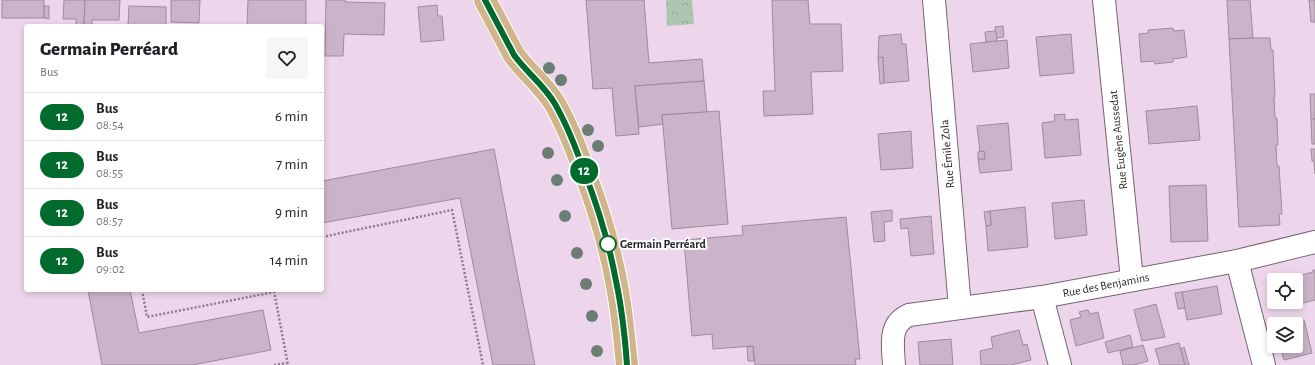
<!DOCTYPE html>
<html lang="fr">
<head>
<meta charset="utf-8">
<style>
  body { margin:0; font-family:"Alegreya Sans",sans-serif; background:#f6f6f6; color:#202124; height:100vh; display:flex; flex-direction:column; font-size:15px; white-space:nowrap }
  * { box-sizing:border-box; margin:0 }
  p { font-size:13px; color:#757577 }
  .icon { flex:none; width:22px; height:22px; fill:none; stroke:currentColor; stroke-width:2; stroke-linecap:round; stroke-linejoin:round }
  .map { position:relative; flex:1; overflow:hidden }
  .panel { position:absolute; left:24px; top:24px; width:300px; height:268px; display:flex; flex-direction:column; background:#fff; border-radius:4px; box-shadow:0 2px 6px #0003 }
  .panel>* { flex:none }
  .badge { padding:0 8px; border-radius:13px; font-size:14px; line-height:26px }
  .buttons { position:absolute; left:1267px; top:273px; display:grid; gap:8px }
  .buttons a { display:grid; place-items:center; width:36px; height:36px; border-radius:4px; background:#fff; box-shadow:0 2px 6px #0003; font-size:20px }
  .map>.badge { position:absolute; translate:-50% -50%; box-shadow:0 0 0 2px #fff }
  .round { display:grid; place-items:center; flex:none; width:42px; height:42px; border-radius:4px; background:#f6f6f6 }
  .headline { display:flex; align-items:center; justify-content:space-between; height:68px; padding:0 16px }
  h1 { font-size:19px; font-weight:800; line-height:30px }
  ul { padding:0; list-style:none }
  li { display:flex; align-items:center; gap:12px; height:48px; padding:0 16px; border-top:1px solid #e0e0e0 }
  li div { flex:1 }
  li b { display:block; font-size:15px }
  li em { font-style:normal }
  li .badge { min-width:44px; font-weight:700; text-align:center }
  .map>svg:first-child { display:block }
</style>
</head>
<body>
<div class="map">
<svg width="1315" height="365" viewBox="0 0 1315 365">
  <defs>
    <pattern id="park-crowns" width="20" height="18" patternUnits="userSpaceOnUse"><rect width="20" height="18" fill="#aec5b1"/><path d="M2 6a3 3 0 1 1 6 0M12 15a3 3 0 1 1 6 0" fill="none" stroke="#96a998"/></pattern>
  </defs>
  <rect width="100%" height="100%" fill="#edd6eb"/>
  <path fill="url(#park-crowns)" d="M666,0H692L694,24L667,26Z"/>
  <g fill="#cbb4c9" stroke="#9f8a9d">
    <rect x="2" y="0" width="42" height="18"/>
    <path d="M64,0H85L84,26H76V19H63Z"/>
    <path d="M85,0H120L119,20H92V25L84,24Z"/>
    <path d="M171,0H200L199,23L171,22Z"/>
    <path d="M248,0H306V26H247Z"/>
    <path d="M326,0H345V2L385,3L384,35L344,34L343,56H325Z"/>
    <path d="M586,0H644L649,63L702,59L704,81L635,86L639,134L616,136L612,88L593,89Z"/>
    <path d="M772,0H808L810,24H841L843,71L811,72L813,114L764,116L763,91H775Z"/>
    <path d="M1227,0H1250L1253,38L1229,39Z"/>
    <path d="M1309,0H1315V22H1311Z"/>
    <path d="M437,5L438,16H442L444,40L421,42L418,7Z"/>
    <path d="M44,6H49V19L44,18Z"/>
    <path d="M129,6L166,7V26H128Z"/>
    <path d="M1003,26L1004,37L996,38L995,27Z"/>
    <path d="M1173,28L1174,31L1184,30L1187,57L1173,59V62L1155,64L1154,61L1141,62L1139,34L1148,33V30Z"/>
    <path d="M996,31L997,41L986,42L985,32Z"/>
    <path d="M901,34L902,44H906L909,81L884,83L883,57L878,58L879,36Z"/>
    <path d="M1071,34L1074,73L1040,76L1036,37Z"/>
    <path d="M1253,38H1270L1271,50H1273L1275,97H1274L1275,118H1277L1278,145H1276L1277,166H1279L1282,214H1279L1280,225L1239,227L1229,39Z"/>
    <path d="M1007,40L1009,68L973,72L970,44Z"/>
    <path d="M883,57L884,83L880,84L878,58Z"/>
    <path d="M704,81L707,112L662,115L663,124L639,127L635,86Z"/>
    <path d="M1310,94H1315V119H1311Z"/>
    <path d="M1197,106L1200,140L1149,144L1146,111Z"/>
    <path d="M719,111L728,224L672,229L662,115Z"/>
    <path d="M1065,114V120L1078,119L1081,155L1045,158L1042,123L1055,121L1054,115Z"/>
    <path d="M1311,119H1315V144H1312Z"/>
    <path d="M1008,123L1012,170L980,173L978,159H985L984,151L980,152L977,126Z"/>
    <path d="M911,131L913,168L881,170L878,134Z"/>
    <path d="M494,149L518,277L535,365H493L460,198L322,223V181Z"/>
    <path d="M1311,149H1315V174L1314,161H1312Z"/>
    <path d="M984,151L985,159H978V152Z"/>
    <path d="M1206,185L1208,241L1171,242L1169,186Z"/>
    <path d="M1084,200L1087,235L1055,239L1052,203Z"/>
    <path d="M1025,207L1028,247L988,251L986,226L991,225L990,211Z"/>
    <path d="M892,210V221L884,222L885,241L874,242L871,212Z"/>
    <path d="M990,211L991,225L986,226L984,212Z"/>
    <path d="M931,216L934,254L911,256L908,228L901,229L900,219Z"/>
    <path d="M846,217L860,359H855L856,365H755L753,346L713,349L712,334L692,336L684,240L743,235L742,226Z"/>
    <path d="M1313,270H1315V300L1288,307L1287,302H1296V280H1282L1313,272Z"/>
    <path d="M1217,286L1222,314L1187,320L1182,292Z"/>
    <path d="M88,290H130L139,333L263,310L271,350L192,365H102Z"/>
    <path d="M1182,292L1185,308L1178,309L1175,293Z"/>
    <path d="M1156,304L1165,337L1142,341L1134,310Z"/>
    <path d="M1088,310L1090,314L1098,312L1104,338L1076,346L1070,320L1081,317L1079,312Z"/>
    <path d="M1304,320L1312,353L1284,360L1280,346H1296V324H1287Z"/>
    <path d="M1019,330L1023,345L1027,344L1031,360L1011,365H981L980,351L993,348L991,337Z"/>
    <path d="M1130,335L1133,347L1108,353L1105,342Z"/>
    <path d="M951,339L953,365H920L918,342Z"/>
    <path d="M1179,343L1185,365H1160L1155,349Z"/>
    <path d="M1143,345L1148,361L1134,365H1123L1120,351Z"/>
    <path d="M753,346L754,361H748L747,347Z"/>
    <path d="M1184,347L1189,365H1185L1181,349Z"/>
  </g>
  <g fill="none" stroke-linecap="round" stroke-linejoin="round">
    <g stroke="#786476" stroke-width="24">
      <g id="minor">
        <path d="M934,0L960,308"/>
        <path d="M1104,0L1132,280"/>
        <path d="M1237,261L1264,365"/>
        <path d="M1042,297L1060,365"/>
        <path d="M894,365C893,346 888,324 909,315L1042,297L1237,261L1315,242"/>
      </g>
    </g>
    <g stroke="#fff" stroke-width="24">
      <path id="major" d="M485,0L514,55C527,73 544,85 555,104C567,125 576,148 584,171C598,207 609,243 616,281C622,309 624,337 627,365"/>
    </g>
    <g stroke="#8b7b8a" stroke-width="2.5" stroke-dasharray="2 2" stroke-linecap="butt">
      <path d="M322,237L452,210L483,365"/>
      <path d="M142,290L147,317L274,292"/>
      <path d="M274,291L288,365"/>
      <path d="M274,365L287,363"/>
    </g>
    <use href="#minor" stroke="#fff" stroke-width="22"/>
    <use href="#major" stroke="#d1b58a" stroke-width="22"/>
  </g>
  <g fill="#6c7d74">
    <circle cx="549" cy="68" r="6"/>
    <circle cx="561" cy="80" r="6"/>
    <circle cx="588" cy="130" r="6"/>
    <circle cx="598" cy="146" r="6"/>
    <circle cx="548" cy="153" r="6"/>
    <circle cx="557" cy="180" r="6"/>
    <circle cx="565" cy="216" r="6"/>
    <circle cx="577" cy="253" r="6"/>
    <circle cx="586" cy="284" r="6"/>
    <circle cx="592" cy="316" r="6"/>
    <circle cx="597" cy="351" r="6"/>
  </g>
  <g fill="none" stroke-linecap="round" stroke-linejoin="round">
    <g stroke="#fff" stroke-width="9">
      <path id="line" d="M485,0L514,55C527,73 544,85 555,104C567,125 576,148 584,171C598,207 609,243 616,281C622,309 625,337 627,365"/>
    </g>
    <use href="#line" stroke="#006b2d" stroke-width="6"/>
  </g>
  <circle fill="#fff" stroke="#006b2d" stroke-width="2" cx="608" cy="244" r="8"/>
  <g text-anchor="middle" stroke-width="4" stroke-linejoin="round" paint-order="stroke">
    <g font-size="12" fill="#261e26" stroke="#fff">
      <text transform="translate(1118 140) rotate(-96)" y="4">Rue Eugène Aussedat</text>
      <text transform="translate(947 154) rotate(-95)" y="4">Rue Émile Zola</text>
      <text transform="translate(1106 285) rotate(-11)" y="4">Rue des Benjamins</text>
    </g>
    <g font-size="12" font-weight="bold" fill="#261e26" stroke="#fff" text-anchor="start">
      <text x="620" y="248">Germain Perréard</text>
    </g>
  </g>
</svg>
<div class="buttons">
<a><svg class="icon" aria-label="locate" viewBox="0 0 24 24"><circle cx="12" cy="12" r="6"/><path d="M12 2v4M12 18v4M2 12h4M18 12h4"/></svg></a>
<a><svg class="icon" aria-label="layers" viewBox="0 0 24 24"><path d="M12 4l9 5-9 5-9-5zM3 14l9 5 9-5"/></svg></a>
</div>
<b class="badge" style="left:584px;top:171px;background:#006b2d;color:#fff">12</b>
<section class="panel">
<div class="headline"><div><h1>Germain Perréard</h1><p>Bus</p></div><a class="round"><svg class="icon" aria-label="heart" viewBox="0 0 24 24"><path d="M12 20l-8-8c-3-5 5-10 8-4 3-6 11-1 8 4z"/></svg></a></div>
<ul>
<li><span class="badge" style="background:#006b2d;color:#fff">12</span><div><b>Bus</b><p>08:54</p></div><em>6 min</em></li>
<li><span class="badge" style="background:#006b2d;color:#fff">12</span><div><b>Bus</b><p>08:55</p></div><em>7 min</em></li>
<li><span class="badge" style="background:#006b2d;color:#fff">12</span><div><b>Bus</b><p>08:57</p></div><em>9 min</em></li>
<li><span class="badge" style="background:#006b2d;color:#fff">12</span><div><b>Bus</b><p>09:02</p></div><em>14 min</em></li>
</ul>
</section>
</div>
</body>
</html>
